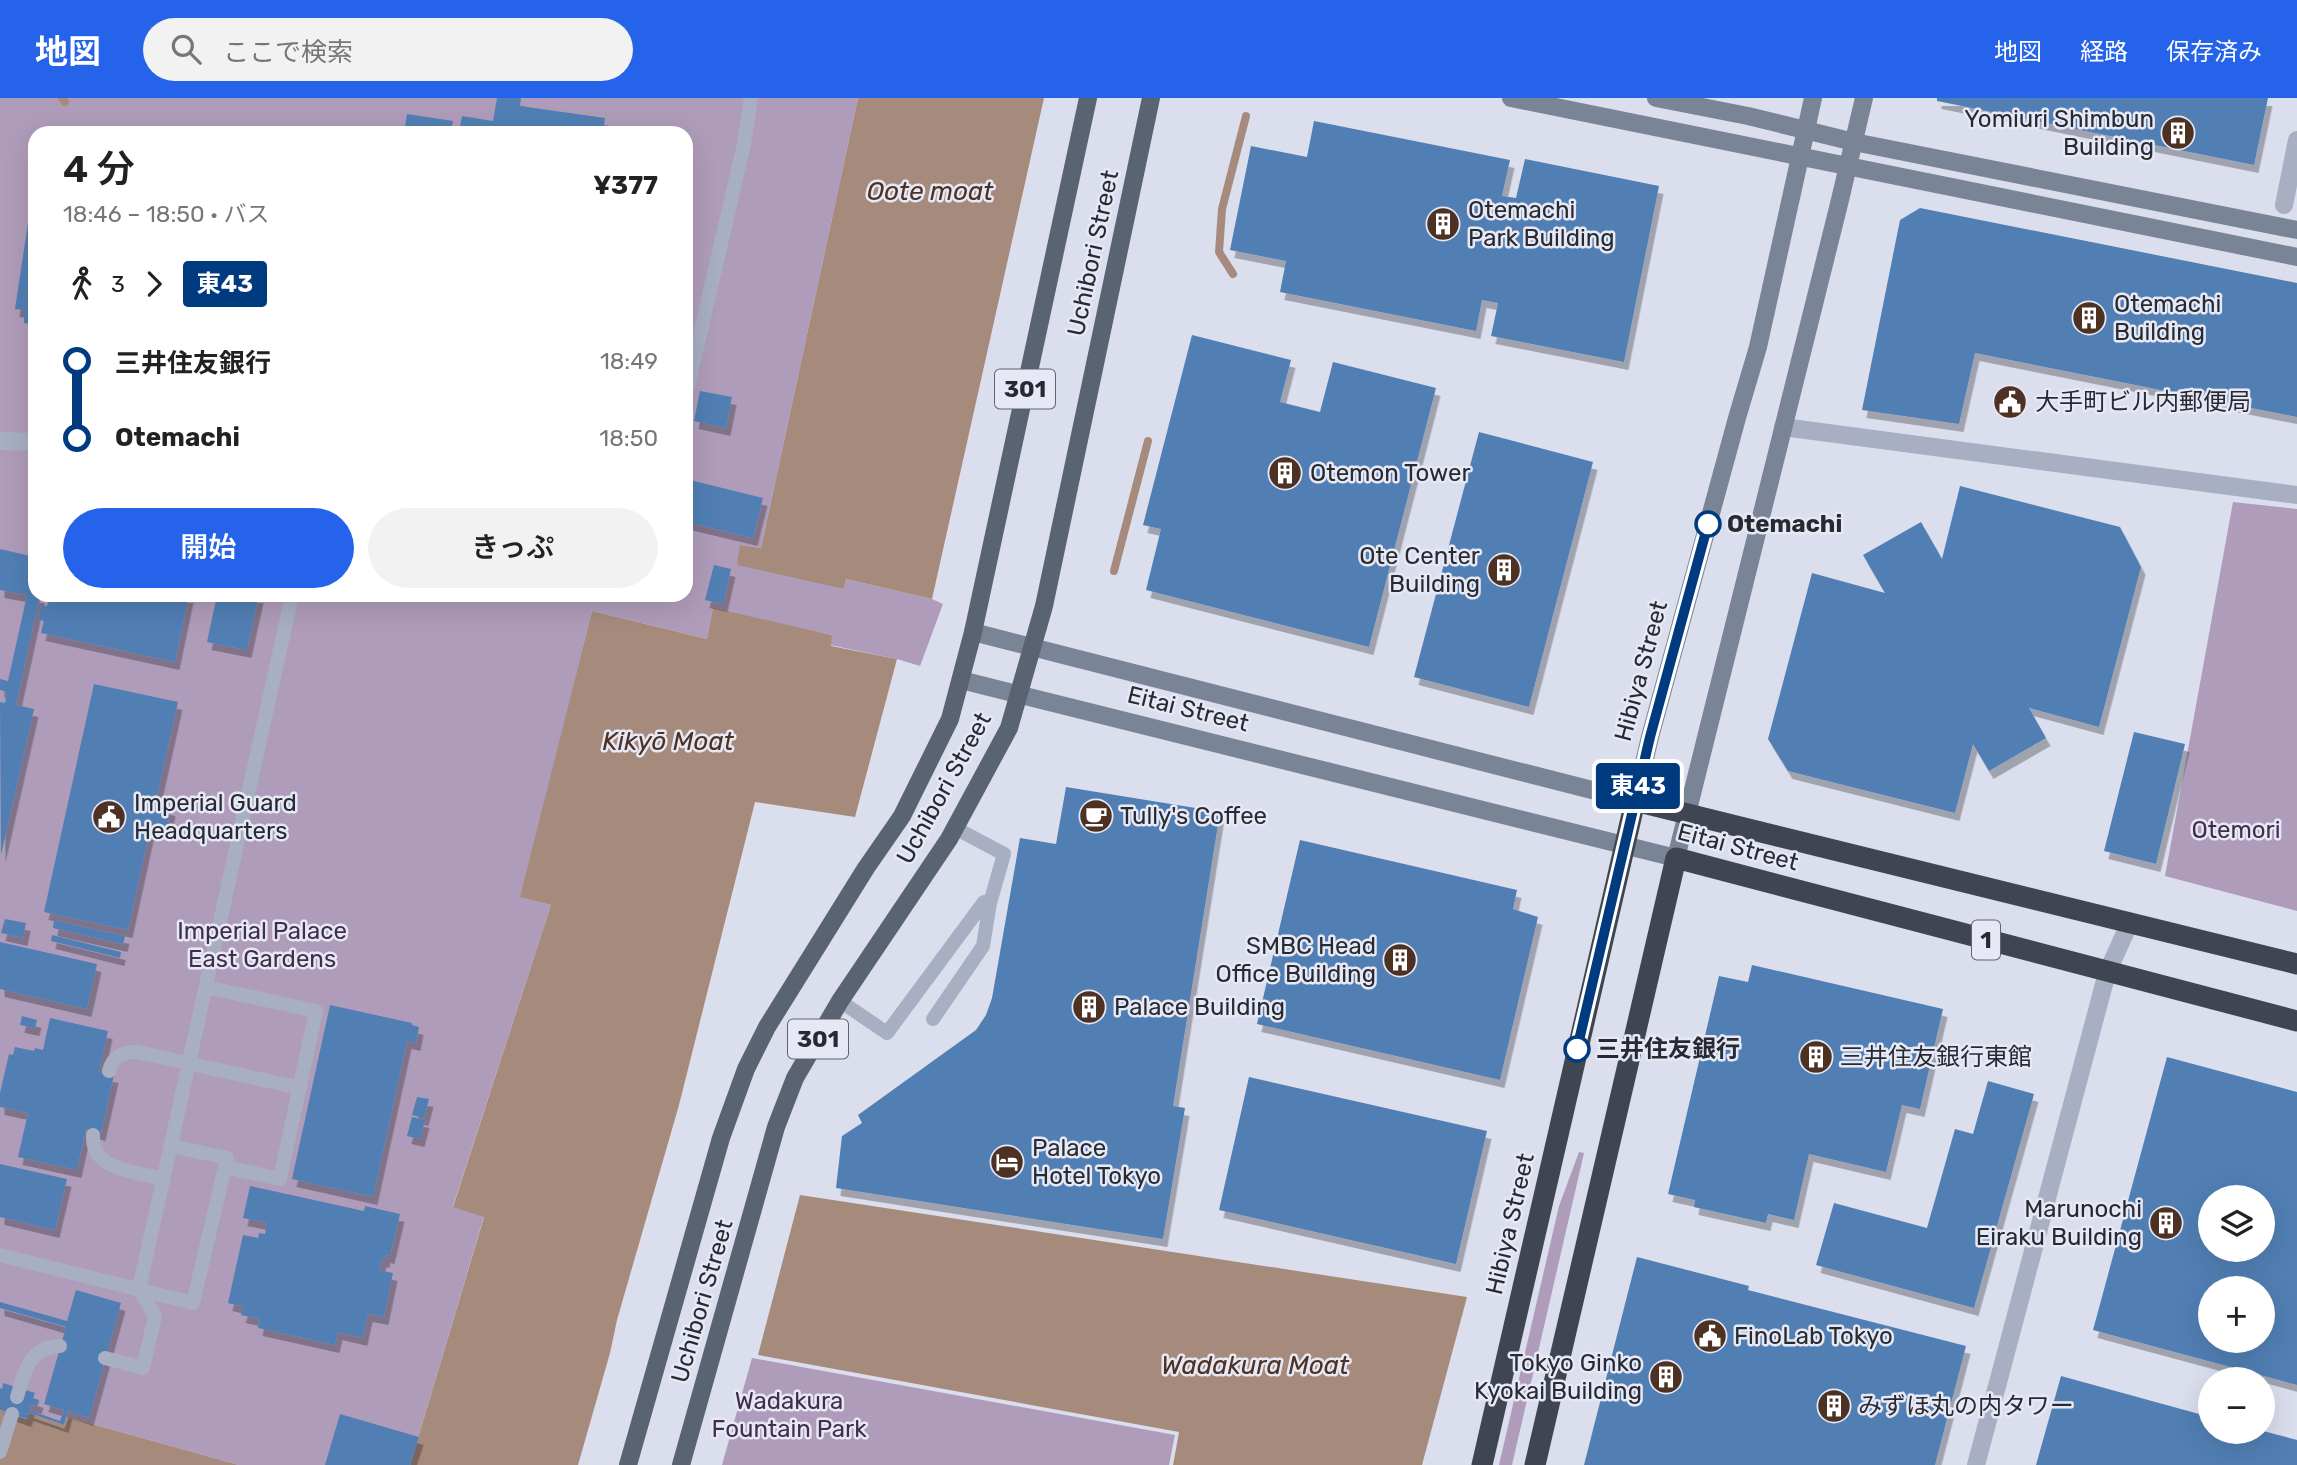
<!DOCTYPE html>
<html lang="ja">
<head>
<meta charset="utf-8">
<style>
  body { margin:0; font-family:Rubik,"Noto Sans JP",sans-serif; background:#f2f2f2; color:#222; height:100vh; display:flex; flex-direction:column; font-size:26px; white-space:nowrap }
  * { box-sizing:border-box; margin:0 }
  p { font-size:23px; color:#767676 }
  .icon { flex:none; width:38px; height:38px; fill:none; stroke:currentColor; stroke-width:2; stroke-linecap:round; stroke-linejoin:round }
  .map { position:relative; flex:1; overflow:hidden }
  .sheet { position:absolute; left:28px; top:28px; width:665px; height:476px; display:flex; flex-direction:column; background:#fff; border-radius:21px; box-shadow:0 7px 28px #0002 }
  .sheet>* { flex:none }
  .badge { padding:0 14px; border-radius:5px; font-size:24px; line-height:46px }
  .buttons { position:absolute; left:2198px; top:1087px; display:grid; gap:14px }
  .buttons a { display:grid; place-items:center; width:77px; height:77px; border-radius:50%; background:#fff; box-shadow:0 7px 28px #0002; font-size:35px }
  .map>.badge { position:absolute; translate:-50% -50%; box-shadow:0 0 0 4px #fff }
  .legs { display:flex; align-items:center; gap:10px; height:77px; padding:0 35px; font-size:23px }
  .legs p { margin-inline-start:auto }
  .overview { display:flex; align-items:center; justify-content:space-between; height:119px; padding:0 35px }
  h1 { font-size:38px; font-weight:600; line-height:52px }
  .action { display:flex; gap:14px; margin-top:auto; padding:14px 35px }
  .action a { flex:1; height:80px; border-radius:42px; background:#2563eb; color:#fff; font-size:28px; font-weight:600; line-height:80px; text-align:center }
  .action a+a { background:#f2f2f2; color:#222 }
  ul { padding:0 35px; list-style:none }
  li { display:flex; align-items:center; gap:24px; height:77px; font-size:26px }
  li i { display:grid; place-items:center; width:10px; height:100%; margin:0 9px; background:currentColor }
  li i::after { content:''; width:18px; height:18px; margin:-9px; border:5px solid; border-radius:50%; background:#fff }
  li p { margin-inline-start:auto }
  li:first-child i { background:linear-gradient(#0000 50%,currentColor 0) }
  li:last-child i { background:linear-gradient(currentColor 50%,#0000 0) }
  header { display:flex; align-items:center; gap:42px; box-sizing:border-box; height:98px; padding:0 35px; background:#2563eb; color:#fff }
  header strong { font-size:33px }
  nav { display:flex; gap:38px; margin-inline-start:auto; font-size:24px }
  .search { width:490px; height:63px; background:#f2f2f2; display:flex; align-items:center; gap:18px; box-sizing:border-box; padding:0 24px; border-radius:38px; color:#767676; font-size:26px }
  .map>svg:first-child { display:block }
</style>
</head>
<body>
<header>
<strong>地図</strong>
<div class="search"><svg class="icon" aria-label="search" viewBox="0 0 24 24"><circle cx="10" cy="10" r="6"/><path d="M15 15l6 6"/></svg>ここで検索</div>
<nav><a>地図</a><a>経路</a><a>保存済み</a></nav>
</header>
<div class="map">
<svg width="2297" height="1367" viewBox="0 0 2297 1367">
  <defs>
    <filter id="shadow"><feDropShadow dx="4.5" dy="8" stdDeviation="0" flood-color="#0004"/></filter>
  </defs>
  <rect width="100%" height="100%" fill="#dadeed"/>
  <g fill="#af9cba" fill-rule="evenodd">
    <path d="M0,0H858L761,450L740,447L844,491L846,481L932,501L943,506L920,568L897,561L830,547L832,537L713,511L707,541L592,513L521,799L551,807L453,1108L484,1118L410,1367H239L67,1319L64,1327L29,1315L0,1312ZM35,35H686V497H35Z"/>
    <path d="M2233,404L2297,411V813L2165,778Z"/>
    <path d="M1579,1054L1584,1055L1512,1367H1499L1559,1108Z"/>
    <path d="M752,1260L1175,1337L1169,1367H722Z"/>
  </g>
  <g fill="#a68b7d">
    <path d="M858,0H1044L932,501L846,481L844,491L737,467L740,447L761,450Z"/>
    <path d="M713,510L832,537L831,548L897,561L855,719L755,704L679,1007L617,1222L610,1255L578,1367H410L484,1119L453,1109L551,807L520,799L592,513L707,541Z"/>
    <path d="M800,1097L1467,1199L1422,1367H1173L1179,1334L758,1257Z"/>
    <path d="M0,1312L26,1321L29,1315L64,1327L67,1319L239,1367H0Z"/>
  </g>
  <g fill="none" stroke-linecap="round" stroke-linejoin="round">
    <g stroke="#a68b7d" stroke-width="8">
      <path d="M62,0L65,4"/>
      <path d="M1233,176L1219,154L1222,111L1246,18"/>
      <path d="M1114,473L1148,343"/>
    </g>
  </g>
  <g fill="#517fb4" fill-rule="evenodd" filter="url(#shadow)">
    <path d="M497,0H521L520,8L605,20L603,35H404L407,16L453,23L452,28L460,29L462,18L493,23Z"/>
    <path d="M1937,0H2268L2254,67L1937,3Z"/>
    <path d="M1314,23L1510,62L1502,98L1516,100L1525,61L1659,88L1624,264L1491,238L1498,205L1482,202L1476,233L1280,194L1286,163L1230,152L1251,48L1307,59Z"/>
    <path d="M33,92H35V227L24,225V212L15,211Z"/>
    <path d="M1920,110L2297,185V319L1975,255L1959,326L1862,312L1900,122Z"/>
    <path d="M1192,237L1291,262L1280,304L1320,314L1333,264L1436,290L1369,549L1146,492L1161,431L1143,427Z"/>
    <path d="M700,293L732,299L726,330L694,323Z"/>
    <path d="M1479,334L1593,364L1529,609L1414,579Z"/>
    <path d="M686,381L763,400L753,440L686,424Z"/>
    <path d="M1960,388L2120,429L2141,469L2099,629L2029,610L2046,640L1989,673L1973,646L1955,715L1788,673L1768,641L1812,475L1885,495L1863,457L1921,424L1942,461Z"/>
    <path d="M0,451L35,459V497H40L16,607L34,611L1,757L0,604L5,605L7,594L0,592V581L8,583L27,497L0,492Z"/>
    <path d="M714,467L731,471L723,506L705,502Z"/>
    <path d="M50,497H189L175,564L41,535L44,523L38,522L41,507L47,508Z"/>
    <path d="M217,497H259L247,552L207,544Z"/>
    <path d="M94,586L178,604L155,707L171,710L166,734L150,731L128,832L44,814Z"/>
    <path d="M2134,634L2185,646L2156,766L2104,753Z"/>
    <path d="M1066,689L1220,714L1173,1008L1185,1010L1163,1141L836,1090L842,1038L862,1025L858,1017L976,932L986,917L992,900L1020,740L1056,746Z"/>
    <path d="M1300,742L1517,792L1513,811L1538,819L1500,982L1257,926Z"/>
    <path d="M5,821L26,825L23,840L1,835Z"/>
    <path d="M54,822L125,838L123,846L53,830Z"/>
    <path d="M52,837L121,854L120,860L51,843Z"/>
    <path d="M0,844L97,866L87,911L0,891Z"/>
    <path d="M1752,867L1943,911L1920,1011L1902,1007L1886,1074L1809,1056L1794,1122L1768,1116L1766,1125L1694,1109L1695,1102L1668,1096L1719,878L1748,884Z"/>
    <path d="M330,907L412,925V927L419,929L416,945L407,943L373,1099L292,1081Z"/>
    <path d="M22,918L37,922L35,930L20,927Z"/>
    <path d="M50,920L108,933L99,974L114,977L101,1035L86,1031L77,1072L18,1059L28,1015L0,1009V995L9,956L13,957L15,949L34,953L35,950L43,952Z"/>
    <path d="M2167,959L2297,994V1287L2093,1232ZM2210,1099H2263V1152H2210ZM2210,1190H2263V1242H2210Z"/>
    <path d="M1249,979L1487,1033L1456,1166L1219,1112Z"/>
    <path d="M1988,983L2034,996L1974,1210L1816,1167L1834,1105L1927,1130L1955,1031L1973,1036Z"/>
    <path d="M417,999L429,1001L424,1020L412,1017Z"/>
    <path d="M412,1019L425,1022L420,1041L407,1038Z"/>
    <path d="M0,1066L67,1081L55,1132L0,1119Z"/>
    <path d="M250,1088L364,1113L365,1108L400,1116L390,1158L386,1157L385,1162L382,1161L379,1172L393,1175L384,1219L368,1216L363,1240L338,1234L335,1247L258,1230L260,1221L241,1217L244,1209L228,1205L243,1137L258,1140L259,1135L265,1136L267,1125L243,1120Z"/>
    <path d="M1637,1159L1749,1188L1748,1192L1966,1248L1935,1367H1584Z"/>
    <path d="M76,1192L121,1205L89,1320L68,1313L64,1327L29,1315L27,1321L0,1312V1290L2,1291L3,1285L35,1295L33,1300L39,1302L37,1308L31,1307L29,1312L60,1323L64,1312L44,1306L66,1229L0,1210V1204L67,1223Z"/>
    <path d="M2061,1278L2210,1319V1334L2263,1333L2297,1342V1367H2036Z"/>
    <path d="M340,1316L419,1339L410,1367H325Z"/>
  </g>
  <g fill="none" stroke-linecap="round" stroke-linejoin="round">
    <g stroke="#a8afc3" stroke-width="14">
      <path d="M686,297L744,46L751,0"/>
      <path d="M955,730L1004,756L990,805"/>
      <path d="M206,889L316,913L280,1081L225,1069"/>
      <path d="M840,903L887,935L984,804L990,805L983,848L933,921"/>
      <path d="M109,973C112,959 124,953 137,954L300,990"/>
      <path d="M93,1037C91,1073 137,1074 164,1081"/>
      <path d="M0,1157L193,1205L227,1060L171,1048"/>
      <path d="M105,1260L143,1270L155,1218L139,1191L292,497"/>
      <path d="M17,1299C24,1274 30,1248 60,1248"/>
      <path d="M0,1354L12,1316"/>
    </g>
    <g stroke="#a8afc3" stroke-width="18">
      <path d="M2284,107L2297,42"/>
      <path d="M1783,329L2297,397"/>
      <path d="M0,343L35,344"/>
      <path d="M1976,1367L2107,875L2130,824"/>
    </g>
    <g stroke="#7a8497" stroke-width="18">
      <path d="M1511,0L2297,159"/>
      <path d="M1656,0L1748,18L1854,44L2297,132"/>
      <path d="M973,534L1635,703L1650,639L1737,320L1758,249L1813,0"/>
      <path d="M961,582L1676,760L1839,106L1864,0"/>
    </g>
    <g stroke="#5a6371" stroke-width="18">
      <path d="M628,1367L721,1040L746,971L767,929L866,770L902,718L950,621L973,534L1088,0"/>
      <path d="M681,1367L776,1029L795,980L840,903L949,741L1009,630L1044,508L1151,0"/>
    </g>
    <g stroke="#3f4651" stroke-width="21">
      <path d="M1482,1367L1635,703L2297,866"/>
      <path d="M1535,1367L1676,760L2297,923"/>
    </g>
  </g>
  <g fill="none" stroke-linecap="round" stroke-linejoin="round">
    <g stroke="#fff" stroke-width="16">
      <path id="line-1" d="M1577,951L1650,639L1708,426"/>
    </g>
    <use href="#line-1" stroke="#003b80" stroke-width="10"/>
  </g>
  <defs>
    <g id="building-disc" transform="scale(1.75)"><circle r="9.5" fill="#4d3223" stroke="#e6e8f6"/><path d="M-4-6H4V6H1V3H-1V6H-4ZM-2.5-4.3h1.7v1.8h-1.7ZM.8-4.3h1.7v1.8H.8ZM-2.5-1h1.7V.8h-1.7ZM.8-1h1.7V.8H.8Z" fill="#fff"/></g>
    <g id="civic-disc" transform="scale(1.75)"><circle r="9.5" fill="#4d3223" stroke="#e6e8f6"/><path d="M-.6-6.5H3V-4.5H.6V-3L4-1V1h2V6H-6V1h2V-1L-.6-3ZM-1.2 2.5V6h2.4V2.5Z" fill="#fff"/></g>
    <g id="cafe-disc" transform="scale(1.75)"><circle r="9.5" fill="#4d3223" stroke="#e6e8f6"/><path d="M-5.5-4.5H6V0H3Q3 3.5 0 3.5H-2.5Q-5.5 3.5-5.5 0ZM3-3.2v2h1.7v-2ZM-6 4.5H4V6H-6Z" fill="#fff"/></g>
    <g id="hotel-disc" transform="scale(1.75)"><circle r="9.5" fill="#4d3223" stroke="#e6e8f6"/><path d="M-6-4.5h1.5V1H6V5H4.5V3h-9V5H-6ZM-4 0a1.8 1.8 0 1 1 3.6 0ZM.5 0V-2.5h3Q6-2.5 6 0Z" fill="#fff"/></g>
  </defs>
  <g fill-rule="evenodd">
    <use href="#building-disc" x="2178" y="35"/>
    <use href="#building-disc" x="1443" y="126"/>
    <use href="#building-disc" x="2089" y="220"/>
    <use href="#civic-disc" x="2010" y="304"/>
    <use href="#building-disc" x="1285" y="375"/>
    <use href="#building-disc" x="1504" y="472"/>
    <use href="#cafe-disc" x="1096" y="718"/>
    <use href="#civic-disc" x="109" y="719"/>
    <use href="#building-disc" x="1400" y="862"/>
    <use href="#building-disc" x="1089" y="909"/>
    <use href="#building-disc" x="1816" y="959"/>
    <use href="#hotel-disc" x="1007" y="1064"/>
    <use href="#building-disc" x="2166" y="1125"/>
    <use href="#civic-disc" x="1710" y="1238"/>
    <use href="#building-disc" x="1666" y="1279"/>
    <use href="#building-disc" x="1834" y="1308"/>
  </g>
  <g fill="#fff" stroke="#003b80" stroke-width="3.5">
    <circle cx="1708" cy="426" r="12"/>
    <circle cx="1577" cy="951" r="12"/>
  </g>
  <g text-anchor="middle" stroke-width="5" stroke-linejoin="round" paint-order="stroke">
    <g fill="#e6e8f6" stroke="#60646c" stroke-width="2">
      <rect x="995" y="271.5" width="60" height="39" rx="5"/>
      <rect x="1972" y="822.5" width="28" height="39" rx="5"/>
      <rect x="788" y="921.5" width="60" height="39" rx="5"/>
    </g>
    <g font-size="23" font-weight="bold" fill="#272b31">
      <text x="1025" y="299">301</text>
      <text x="1986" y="850">1</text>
      <text x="818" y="949">301</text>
    </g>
    <g font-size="24" fill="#272b31" stroke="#e6e8f6" text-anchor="start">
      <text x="2154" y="29" text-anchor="end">Yomiuri Shimbun<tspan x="2154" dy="28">Building</tspan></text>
      <text x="1468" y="120">Otemachi<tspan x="1468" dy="28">Park Building</tspan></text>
      <text x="2114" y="214">Otemachi<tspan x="2114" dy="28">Building</tspan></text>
      <text x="2035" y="312">大手町ビル内郵便局</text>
      <text x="1310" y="383">Otemon Tower</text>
      <text x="1480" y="466" text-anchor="end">Ote Center<tspan x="1480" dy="28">Building</tspan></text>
      <text x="134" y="713">Imperial Guard<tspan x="134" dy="28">Headquarters</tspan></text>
      <text x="1120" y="726">Tully's Coffee</text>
      <text x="1376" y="856" text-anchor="end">SMBC Head<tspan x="1376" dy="28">Office Building</tspan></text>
      <text x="1114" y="917">Palace Building</text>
      <text x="1840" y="967">三井住友銀行東館</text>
      <text x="1032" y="1058">Palace<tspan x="1032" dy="28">Hotel Tokyo</tspan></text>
      <text x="2142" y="1119" text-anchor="end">Marunochi<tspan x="2142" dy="28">Eiraku Building</tspan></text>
      <text x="1734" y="1246">FinoLab Tokyo</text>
      <text x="1642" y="1273" text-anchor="end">Tokyo Ginko<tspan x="1642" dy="28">Kyokai Building</tspan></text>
      <text x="1858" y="1316">みずほ丸の内タワー</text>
    </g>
    <g font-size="24" fill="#272b31" stroke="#e6e8f6">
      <text transform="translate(1093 155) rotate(-78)" y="8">Uchibori Street</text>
      <text transform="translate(1641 573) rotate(-75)" y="8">Hibiya Street</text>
      <text transform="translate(1188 611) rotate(14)" y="8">Eitai Street</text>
      <text transform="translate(944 690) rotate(-61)" y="8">Uchibori Street</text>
      <text transform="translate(1738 749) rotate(15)" y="8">Eitai Street</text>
      <text transform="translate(1510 1126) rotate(-77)" y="8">Hibiya Street</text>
      <text transform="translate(702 1203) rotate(-74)" y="8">Uchibori Street</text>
    </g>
    <g font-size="24" font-weight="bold" fill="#272b31" stroke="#e6e8f6" text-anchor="start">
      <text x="1727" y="434">Otemachi</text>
      <text x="1596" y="959">三井住友銀行</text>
    </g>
    <g font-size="24" fill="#422e4c" stroke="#e6e8f6">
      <text x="2236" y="740">Otemori</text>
      <text x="262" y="841">Imperial Palace<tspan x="262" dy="28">East Gardens</tspan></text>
      <text x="789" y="1311">Wadakura<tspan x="789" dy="28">Fountain Park</tspan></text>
    </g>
    <g font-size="26" font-style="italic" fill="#4d3223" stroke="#e6e8f6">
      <text x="930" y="102">Oote moat</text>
      <text x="668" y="652">Kikyō Moat</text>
      <text x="1255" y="1276">Wadakura Moat</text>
    </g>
  </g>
</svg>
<div class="buttons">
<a><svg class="icon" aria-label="layers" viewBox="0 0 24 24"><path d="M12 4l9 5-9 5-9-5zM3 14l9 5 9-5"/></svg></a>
<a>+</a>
<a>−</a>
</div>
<b class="badge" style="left:1638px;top:688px;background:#003b80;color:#fff">東43</b>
<section class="sheet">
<div class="overview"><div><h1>4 分</h1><p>18:46 – 18:50 · バス</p></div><b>¥377</b></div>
<div class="legs"><svg class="icon" aria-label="walk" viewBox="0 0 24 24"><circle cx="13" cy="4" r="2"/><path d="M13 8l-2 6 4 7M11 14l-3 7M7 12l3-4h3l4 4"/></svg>3<svg class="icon" aria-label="forward" viewBox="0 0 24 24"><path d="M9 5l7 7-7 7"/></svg><b class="badge" style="background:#003b80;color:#fff">東43</b></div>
<ul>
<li><i style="color:#003b80"></i><b>三井住友銀行</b><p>18:49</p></li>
<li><i style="color:#003b80"></i><b>Otemachi</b><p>18:50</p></li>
</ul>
<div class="action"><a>開始</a><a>きっぷ</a></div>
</section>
</div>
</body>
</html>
